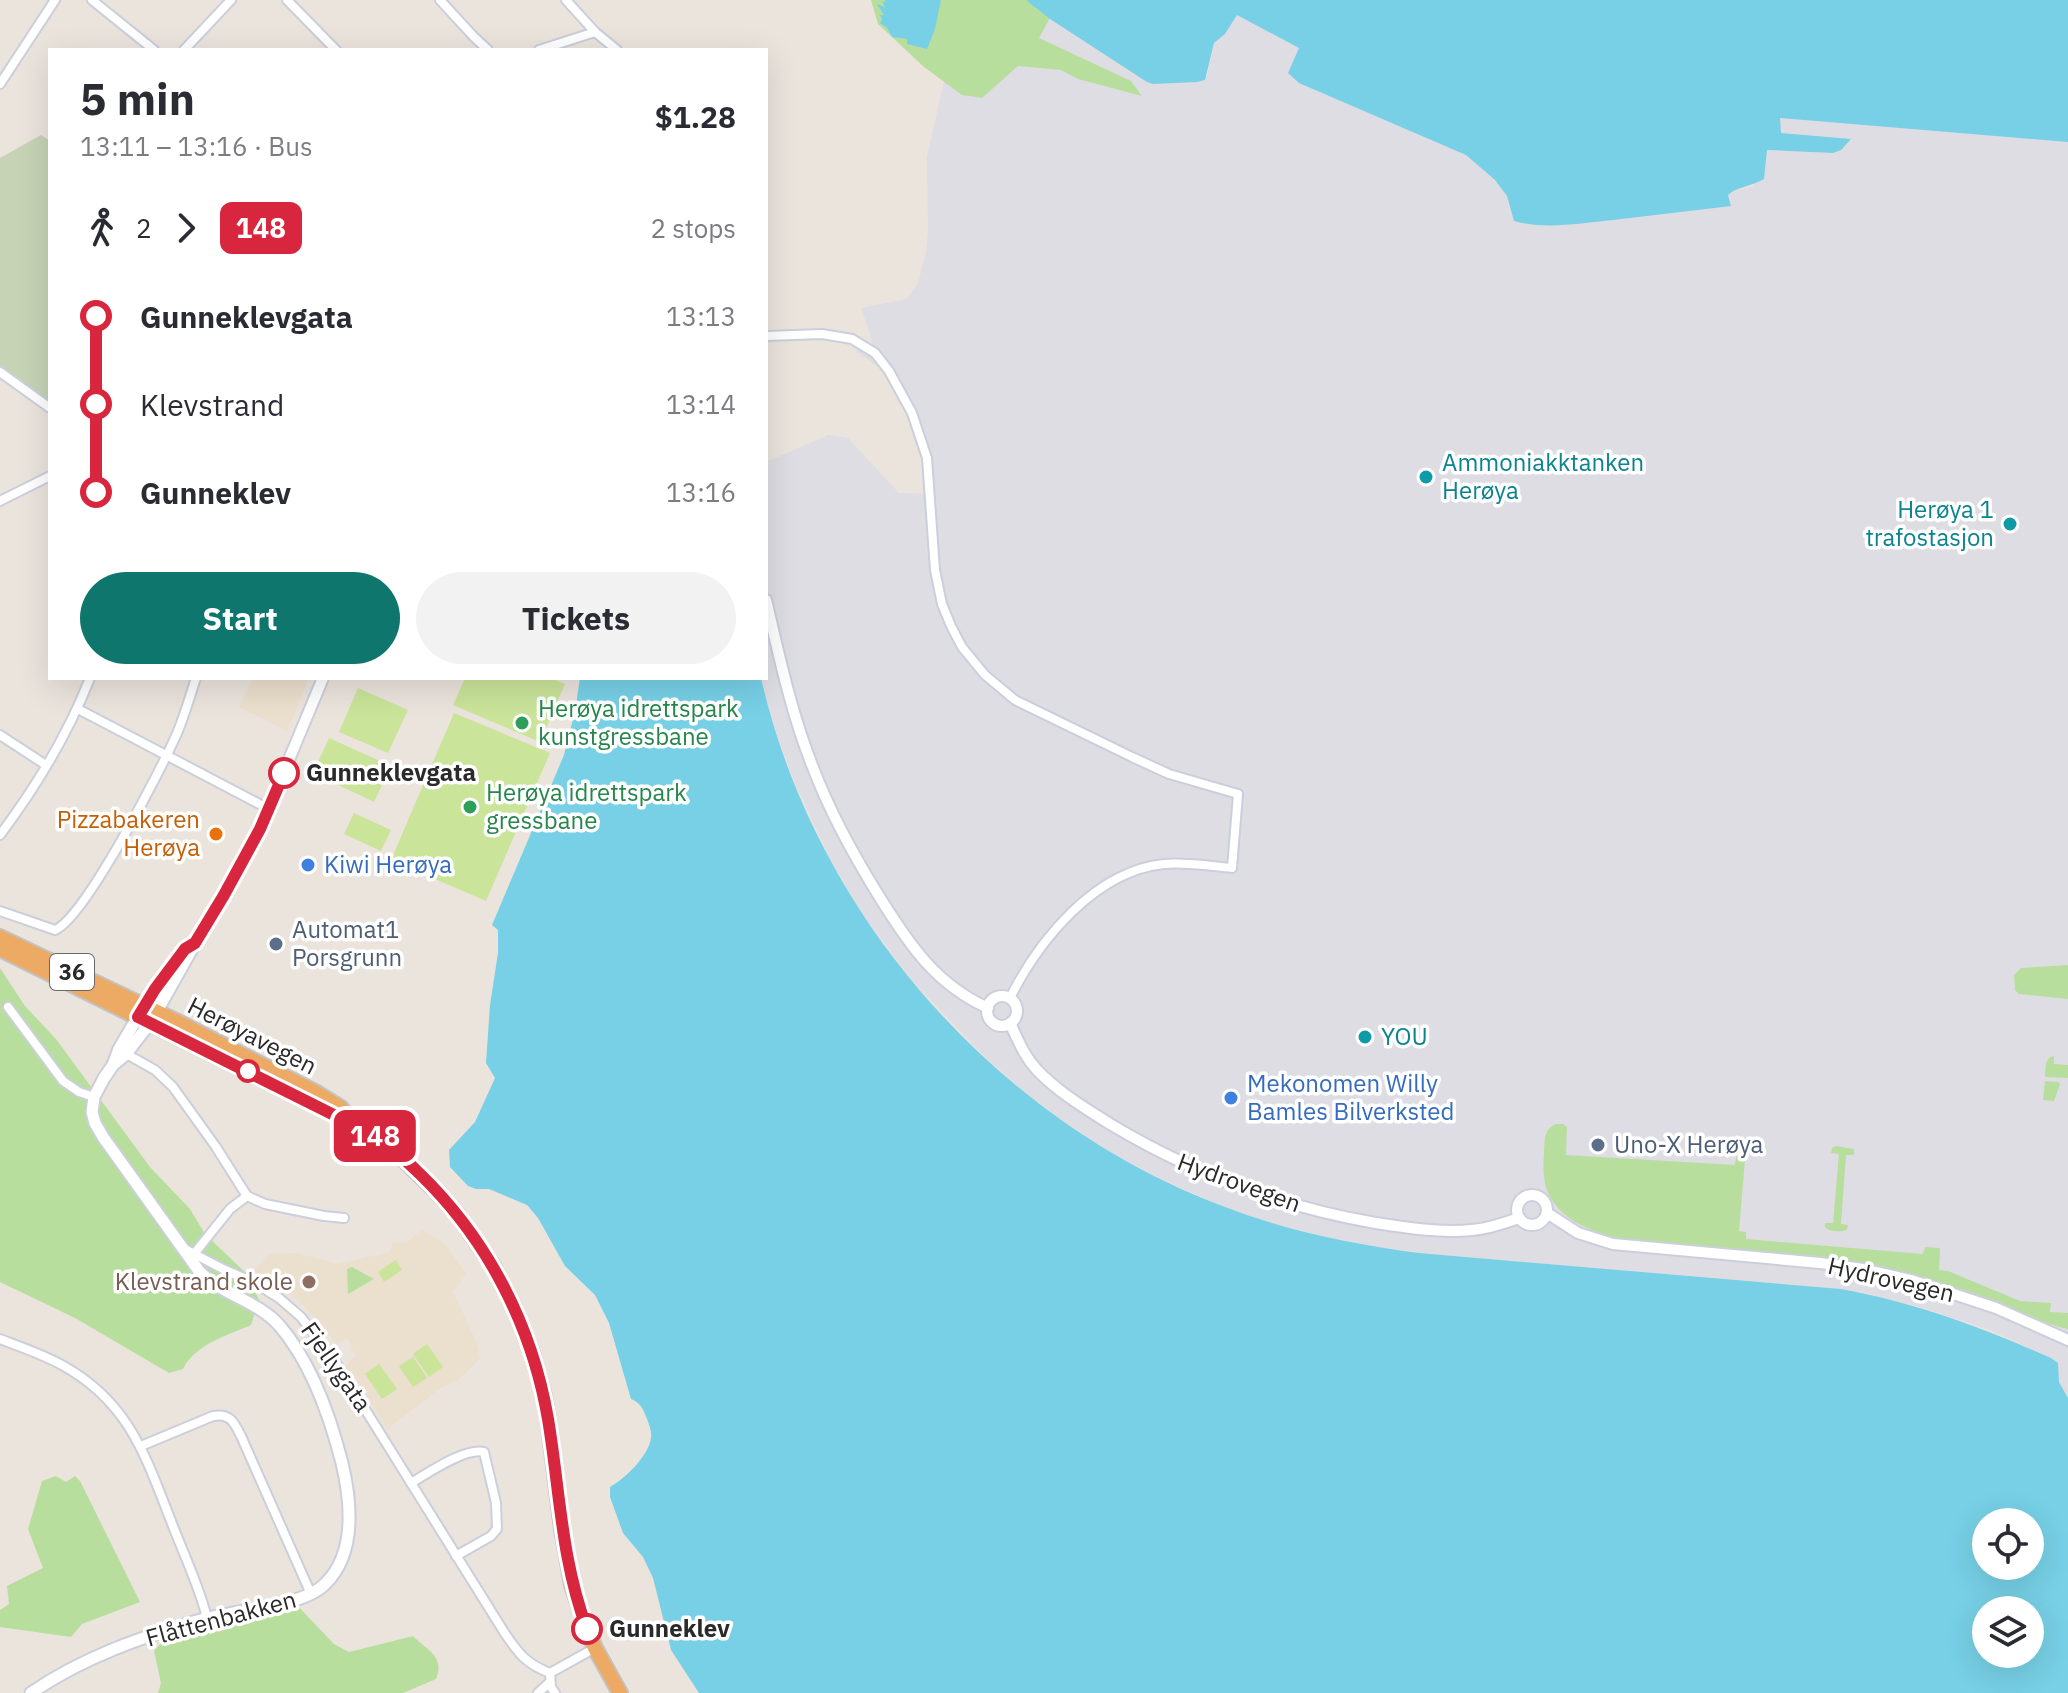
<!DOCTYPE html>
<html lang="en">
<head>
<meta charset="utf-8">
<style>
  body { margin:0; font-family:"IBM Plex Sans",sans-serif; background:#f2f2f3; color:#2b2b33; height:100vh; display:flex; flex-direction:column; font-size:30px; white-space:nowrap }
  * { box-sizing:border-box; margin:0 }
  p { font-size:26px; color:#7c7c81 }
  .icon { flex:none; width:44px; height:44px; fill:none; stroke:currentColor; stroke-width:2; stroke-linecap:round; stroke-linejoin:round }
  .map { position:relative; flex:1; overflow:hidden }
  .drawer { position:absolute; left:48px; top:48px; width:720px; height:632px; display:flex; flex-direction:column; background:#fff; border-radius:0px; box-shadow:0 8px 32px #0002 }
  .drawer>* { flex:none }
  .badge { padding:0 16px; border-radius:12px; font-size:28px; line-height:52px }
  .controls { position:absolute; left:1972px; top:1508px; display:grid; gap:16px }
  .controls a { display:grid; place-items:center; width:72px; height:72px; border-radius:50%; background:#fff; box-shadow:0 8px 32px #0002; font-size:40px }
  .map>.badge { position:absolute; translate:-50% -50%; box-shadow:0 0 0 4px #fff }
  .legs { display:flex; align-items:center; gap:12px; height:88px; padding:0 32px; font-size:26px }
  .legs p { margin-inline-start:auto }
  .overview { display:flex; align-items:center; justify-content:space-between; height:136px; padding:0 32px }
  h1 { font-size:44px; font-weight:700; line-height:60px }
  .button { display:flex; gap:16px; margin-top:auto; padding:16px 32px }
  .button a { flex:1; height:92px; border-radius:48px; background:#0f766e; color:#fff; font-size:32px; font-weight:700; line-height:92px; text-align:center }
  .button a+a { background:#f2f2f3; color:#2b2b33 }
  ul { padding:0 32px; list-style:none }
  li { display:flex; align-items:center; gap:28px; height:88px; font-size:30px }
  li i { display:grid; place-items:center; width:12px; height:100%; margin:0 10px; background:currentColor }
  li i::after { content:''; width:20px; height:20px; margin:-10px; border:6px solid; border-radius:50%; background:#fff }
  li p { margin-inline-start:auto }
  li:first-child i { background:linear-gradient(#0000 50%,currentColor 0) }
  li:last-child i { background:linear-gradient(currentColor 50%,#0000 0) }
  .map>svg:first-child { display:block }
</style>
</head>
<body>
<div class="map">
<svg width="2068" height="1693" viewBox="0 0 2068 1693">
  <rect width="100%" height="100%" fill="#ebe4dd"/>
  <path fill="#dedde4" d="M962,0H1026L1147,82L1207,76L1214,43L1225,34L1236,14L1299,48L1466,155L1495,180L1507,196L1514,221L1731,206L1728,195L1733,191L1753,186L1766,150L1833,153L1851,140L1781,133L1780,118L2068,142V1398L2059,1382L2058,1363L2051,1358L1992,1331L1930,1310L1869,1294L1841,1289L1419,1253L1378,1247L1333,1239L1267,1222L1223,1207L1157,1177L1114,1154L1066,1123L1024,1092L983,1055L913,982L861,912L831,861L794,781L771,718L761,678H766V462L828,435L848,438L899,493L932,494L924,442L886,372L855,351L873,347L871,337L861,308L907,299L918,283L926,252L928,231L927,157Z"/>
  <g fill="#ebdfcd">
    <path d="M253,678H309L287,731L239,707Z"/>
    <path d="M422,1230L446,1245L466,1274L453,1292L476,1341L480,1359L458,1380L442,1387L387,1429L356,1378L344,1366L356,1356L350,1347L352,1346L350,1342L346,1338L336,1345L320,1322L292,1295L271,1278L265,1281L248,1276L270,1254L297,1253L338,1264L390,1252L393,1242L406,1243Z"/>
  </g>
  <g fill="#b8de9d">
    <path d="M871,0H1035L1052,14L1039,38L1131,81L1142,96L1078,79L1061,70L1018,66L982,98L962,95L924,67L878,24Z"/>
    <path d="M2068,965V999L2019,994L2015,990L2014,975L2021,968Z"/>
    <path d="M0,968L25,1006L56,1039L150,1167L190,1209L205,1234L247,1274L259,1300L251,1325C228,1335 194,1345 183,1369L169,1373L75,1318L0,1282Z"/>
    <path d="M2054,1056V1064L2068,1065V1078L2045,1077C2046,1068 2044,1058 2054,1056Z"/>
    <path d="M2045,1081L2058,1082L2060,1084L2054,1101L2043,1100Z"/>
    <path d="M1557,1124H1563L1567,1127L1566,1155L1735,1165L1738,1146L1743,1139L1752,1141L1753,1147L1746,1148L1739,1231L1746,1232V1239L1923,1254L1925,1247L1940,1248L1939,1270L1948,1271L2020,1301L2051,1303L2050,1312L2068,1313V1329C2046,1324 2026,1314 2006,1306C1964,1290 1922,1276 1878,1267C1821,1256 1762,1252 1704,1247C1662,1244 1617,1244 1579,1224C1549,1207 1541,1187 1544,1154C1545,1141 1543,1128 1557,1124Z"/>
    <path d="M1836,1146L1854,1149V1155H1846L1841,1224L1848,1225L1847,1230C1841,1232 1829,1232 1825,1227V1223H1833L1839,1154L1831,1153L1832,1148Z"/>
    <path d="M352,1267L374,1279L348,1294L347,1269Z"/>
    <path d="M56,1476L66,1482L75,1476L80,1481L140,1602L82,1624L71,1637L0,1627V1610L9,1604L7,1586L43,1568L28,1529L42,1481Z"/>
    <path d="M294,1602L334,1644L349,1652L413,1636C428,1651 445,1656 436,1679L403,1693H158L161,1683L154,1651L167,1636L277,1613Z"/>
  </g>
  <path fill="#c6d3b5" d="M41,135L50,141V411L0,379V158Z"/>
  <g fill="#cae49a">
    <path d="M465,678H550L565,684L540,742L453,705Z"/>
    <path d="M358,688L408,710L388,753L339,732Z"/>
    <path d="M454,713L550,753L486,901L391,860Z"/>
    <path d="M329,738L391,766L374,802L313,773Z"/>
    <path d="M354,813L391,830L381,851L344,834Z"/>
    <path d="M396,1260L402,1270L384,1282L378,1272Z"/>
    <path d="M427,1344L443,1367L429,1377L413,1354Z"/>
    <path d="M413,1357L427,1378L413,1387L399,1366Z"/>
    <path d="M379,1364L397,1389L382,1399L365,1374Z"/>
  </g>
  <g fill="#77d0e6" fill-rule="evenodd">
    <path d="M885,0H941L935,29L927,49L907,44V39L892,37L887,28L880,23L882,20L880,15H884L877,4L885,7L882,1L885,2Z"/>
    <path d="M1026,0H2068V142L1780,118L1781,133L1851,139L1841,150L1833,153L1767,150L1764,179C1753,186 1736,187 1728,195L1731,206C1692,211 1652,215 1613,220C1580,223 1546,230 1514,221L1507,196L1495,180L1466,155L1299,83L1288,73L1299,48L1237,15L1225,34L1214,43L1205,80L1197,82L1153,84L1147,82L1050,19Z"/>
    <path d="M580,678H761C815,915 997,1122 1225,1207C1287,1231 1353,1244 1419,1253L1841,1289C1917,1303 1981,1327 2051,1358L2058,1363L2059,1382L2068,1398V1693H699L671,1650L653,1578L643,1557L623,1533L610,1497V1487C625,1479 649,1455 651,1438C652,1431 649,1424 647,1419C643,1409 641,1403 631,1399L609,1323L595,1295L565,1266L538,1218L527,1205L489,1189H476L468,1186L450,1167L449,1150L475,1122L495,1078L486,1063L490,1005L498,953V930L492,925L564,755L575,711ZM2030,1522V1566H1986V1522ZM2030,1610V1654H1986V1610Z"/>
  </g>
  <g fill="none" stroke-linecap="round" stroke-linejoin="round">
    <g stroke="#cbcfdb" stroke-width="12">
      <g id="minor">
        <path d="M92,0L154,50"/>
        <path d="M287,0L336,50"/>
        <path d="M440,0L474,37L488,50"/>
        <path d="M566,0L595,32L617,50"/>
        <path d="M184,50L231,0"/>
        <path d="M539,50L595,32"/>
        <path d="M0,84L55,0"/>
        <path d="M766,336L822,334L852,339L875,353L889,371L912,413L927,458L935,570L942,604L951,626L962,647L985,675L1015,700L1132,757L1169,774L1238,794L1232,868C1210,866 1186,862 1164,864C1095,871 1039,940 1010,998"/>
        <path d="M0,372L50,408"/>
        <path d="M0,501L50,476"/>
        <path d="M78,709L269,809"/>
        <path d="M0,735L46,765"/>
        <path d="M0,835C36,787 68,734 90,678"/>
        <path d="M0,911L55,930C85,918 163,766 178,731C185,714 190,696 196,678"/>
        <path d="M8,1007L63,1081L79,1092L94,1097"/>
        <path d="M123,1052L155,1070L173,1087L216,1147L247,1196"/>
        <path d="M183,1248L223,1269L255,1283L279,1298L301,1317L335,1361L504,1632C518,1653 526,1664 550,1673L595,1648"/>
        <path d="M194,1254L230,1209L247,1196L265,1204L324,1216L344,1218"/>
        <path d="M0,1339C21,1347 42,1354 62,1365C129,1402 145,1455 171,1521C183,1553 199,1585 207,1618"/>
        <path d="M141,1446L213,1416C230,1413 234,1422 241,1436L311,1594"/>
        <path d="M411,1483C428,1473 466,1447 484,1452L496,1503L497,1529L491,1536L456,1556"/>
        <path d="M550,1673L551,1687L555,1693"/>
        <path d="M538,1693L550,1682"/>
      </g>
    </g>
    <g stroke="#cbcfdb" stroke-width="14">
      <g id="tertiary">
        <path d="M766,600C779,655 791,712 812,765C830,813 855,858 882,901C911,947 937,985 988,1008"/>
        <circle cx="1002" cy="1011" r="15"/>
        <path d="M145,1006L185,949L195,943"/>
        <path d="M157,1012L260,829L323,678"/>
        <path d="M1010,1023C1018,1040 1024,1056 1037,1070C1058,1092 1085,1108 1110,1124C1192,1173 1281,1207 1376,1223C1407,1228 1440,1233 1472,1230C1488,1229 1504,1223 1519,1218"/>
        <circle cx="1532" cy="1210" r="15"/>
        <path d="M1547,1213L1578,1233L1613,1244L1820,1263L1863,1269L1911,1280L1996,1308L2068,1340"/>
      </g>
    </g>
    <g stroke="#cbcfdb" stroke-width="15">
      <g id="secondary">
        <path d="M113,1065L119,1049L140,1013"/>
        <path d="M31,1693C83,1657 144,1636 204,1619C237,1610 302,1607 325,1584C357,1553 351,1501 342,1463C330,1416 311,1362 279,1325C256,1300 222,1295 199,1271L103,1137L95,1123L92,1112L94,1097L104,1078L113,1065L126,1054L153,1019"/>
      </g>
    </g>
    <g stroke="#c3c3c3" stroke-width="18">
      <g id="trunk">
        <path d="M0,937L174,1020L315,1092L341,1108L349,1118L402,1158L435,1190L457,1214L493,1266L513,1305L531,1350L543,1392L548,1418L562,1529L572,1585L581,1612L595,1648L620,1693"/>
        <path d="M0,949L337,1116"/>
      </g>
    </g>
    <use href="#minor" stroke="#fff" stroke-width="8"/>
    <use href="#tertiary" stroke="#fff" stroke-width="10"/>
    <use href="#secondary" stroke="#fff" stroke-width="11"/>
    <use href="#trunk" stroke="#ecaa64" stroke-width="14"/>
  </g>
  <g fill="none" stroke-linecap="round" stroke-linejoin="round">
    <g stroke="#fff" stroke-width="18">
      <path id="line-1" d="M284,773L260,829L224,895L195,943L185,949L155,989L138,1017L336,1116C367,1122 397,1152 420,1174C488,1240 532,1326 548,1419C560,1491 561,1559 587,1629"/>
    </g>
    <use href="#line-1" stroke="#d7263d" stroke-width="12"/>
  </g>
  <g fill="#0f9aa8" stroke="#fff" stroke-width="3">
    <circle cx="1426" cy="477" r="8"/>
    <circle cx="2010" cy="524" r="8"/>
    <circle cx="1365" cy="1037" r="8"/>
  </g>
  <g fill="#2e9e5b" stroke="#fff" stroke-width="3">
    <circle cx="522" cy="723" r="8"/>
    <circle cx="470" cy="807" r="8"/>
  </g>
  <g fill="#fff" stroke="#d7263d" stroke-width="4">
    <circle cx="284" cy="773" r="14"/>
    <circle cx="248" cy="1071" r="10"/>
    <circle cx="587" cy="1629" r="14"/>
  </g>
  <circle fill="#e8710a" stroke="#fff" stroke-width="3" cx="216" cy="834" r="8"/>
  <g fill="#3f7fe0" stroke="#fff" stroke-width="3">
    <circle cx="308" cy="865" r="8"/>
    <circle cx="1231" cy="1098" r="8"/>
  </g>
  <g fill="#5c6f8a" stroke="#fff" stroke-width="3">
    <circle cx="276" cy="944" r="8"/>
    <circle cx="1598" cy="1145" r="8"/>
  </g>
  <circle fill="#8d6e63" stroke="#fff" stroke-width="3" cx="309" cy="1282" r="8"/>
  <g text-anchor="middle" stroke-width="7" stroke-linejoin="round" paint-order="stroke">
    <rect fill="#fff" stroke="#6a6a6a" stroke-width="2" x="50" y="954" width="44" height="36" rx="6"/>
    <g font-size="22" font-weight="bold" fill="#2a2a2a">
      <text x="72" y="980">36</text>
    </g>
    <g font-size="24" fill="#0d838f" stroke="#fff" text-anchor="start">
      <text x="1442" y="471">Ammoniakktanken<tspan x="1442" dy="28">Herøya</tspan></text>
      <text x="1994" y="518" text-anchor="end">Herøya 1<tspan x="1994" dy="28">trafostasjon</tspan></text>
      <text x="1381" y="1045">YOU</text>
    </g>
    <g font-size="24" fill="#27864d" stroke="#fff" text-anchor="start">
      <text x="538" y="717">Herøya idrettspark<tspan x="538" dy="28">kunstgressbane</tspan></text>
      <text x="486" y="801">Herøya idrettspark<tspan x="486" dy="28">gressbane</tspan></text>
    </g>
    <g font-size="24" font-weight="bold" fill="#2a2a2a" stroke="#fff" text-anchor="start">
      <text x="306" y="781">Gunneklevgata</text>
      <text x="609" y="1637">Gunneklev</text>
    </g>
    <g font-size="24" fill="#c56008" stroke="#fff" text-anchor="end">
      <text x="200" y="828">Pizzabakeren<tspan x="200" dy="28">Herøya</tspan></text>
    </g>
    <g font-size="24" fill="#366cbe" stroke="#fff" text-anchor="start">
      <text x="324" y="873">Kiwi Herøya</text>
      <text x="1247" y="1092">Mekonomen Willy<tspan x="1247" dy="28">Bamles Bilverksted</tspan></text>
    </g>
    <g font-size="24" fill="#4e5e75" stroke="#fff" text-anchor="start">
      <text x="292" y="938">Automat1<tspan x="292" dy="28">Porsgrunn</tspan></text>
      <text x="1614" y="1153">Uno-X Herøya</text>
    </g>
    <g font-size="24" fill="#2a2a2a" stroke="#fff">
      <text transform="translate(252 1036) rotate(27)" y="8">Herøyavegen</text>
      <text transform="translate(1239 1183) rotate(20)" y="8">Hydrovegen</text>
      <text transform="translate(1891 1280) rotate(13)" y="8">Hydrovegen</text>
      <text transform="translate(336 1367) rotate(55)" y="8">Fjellygata</text>
      <text transform="translate(221 1619) rotate(-15)" y="8">Flåttenbakken</text>
    </g>
    <g font-size="24" fill="#785e54" stroke="#fff" text-anchor="end">
      <text x="293" y="1290">Klevstrand skole</text>
    </g>
  </g>
</svg>
<div class="controls">
<a><svg class="icon" aria-label="locate" viewBox="0 0 24 24"><circle cx="12" cy="12" r="6"/><path d="M12 2v4M12 18v4M2 12h4M18 12h4"/></svg></a>
<a><svg class="icon" aria-label="layers" viewBox="0 0 24 24"><path d="M12 4l9 5-9 5-9-5zM3 14l9 5 9-5"/></svg></a>
</div>
<b class="badge" style="left:375px;top:1136px;background:#d7263d;color:#fff">148</b>
<section class="drawer">
<div class="overview"><div><h1>5 min</h1><p>13:11 – 13:16 · Bus</p></div><b>$1.28</b></div>
<div class="legs"><svg class="icon" aria-label="walk" viewBox="0 0 24 24"><circle cx="13" cy="4" r="2"/><path d="M13 8l-2 6 4 7M11 14l-3 7M7 12l3-4h3l4 4"/></svg>2<svg class="icon" aria-label="forward" viewBox="0 0 24 24"><path d="M9 5l7 7-7 7"/></svg><b class="badge" style="background:#d7263d;color:#fff">148</b><p>2 stops</p></div>
<ul>
<li><i style="color:#d7263d"></i><b>Gunneklevgata</b><p>13:13</p></li>
<li><i style="color:#d7263d"></i><span>Klevstrand</span><p>13:14</p></li>
<li><i style="color:#d7263d"></i><b>Gunneklev</b><p>13:16</p></li>
</ul>
<div class="button"><a>Start</a><a>Tickets</a></div>
</section>
</div>
</body>
</html>
